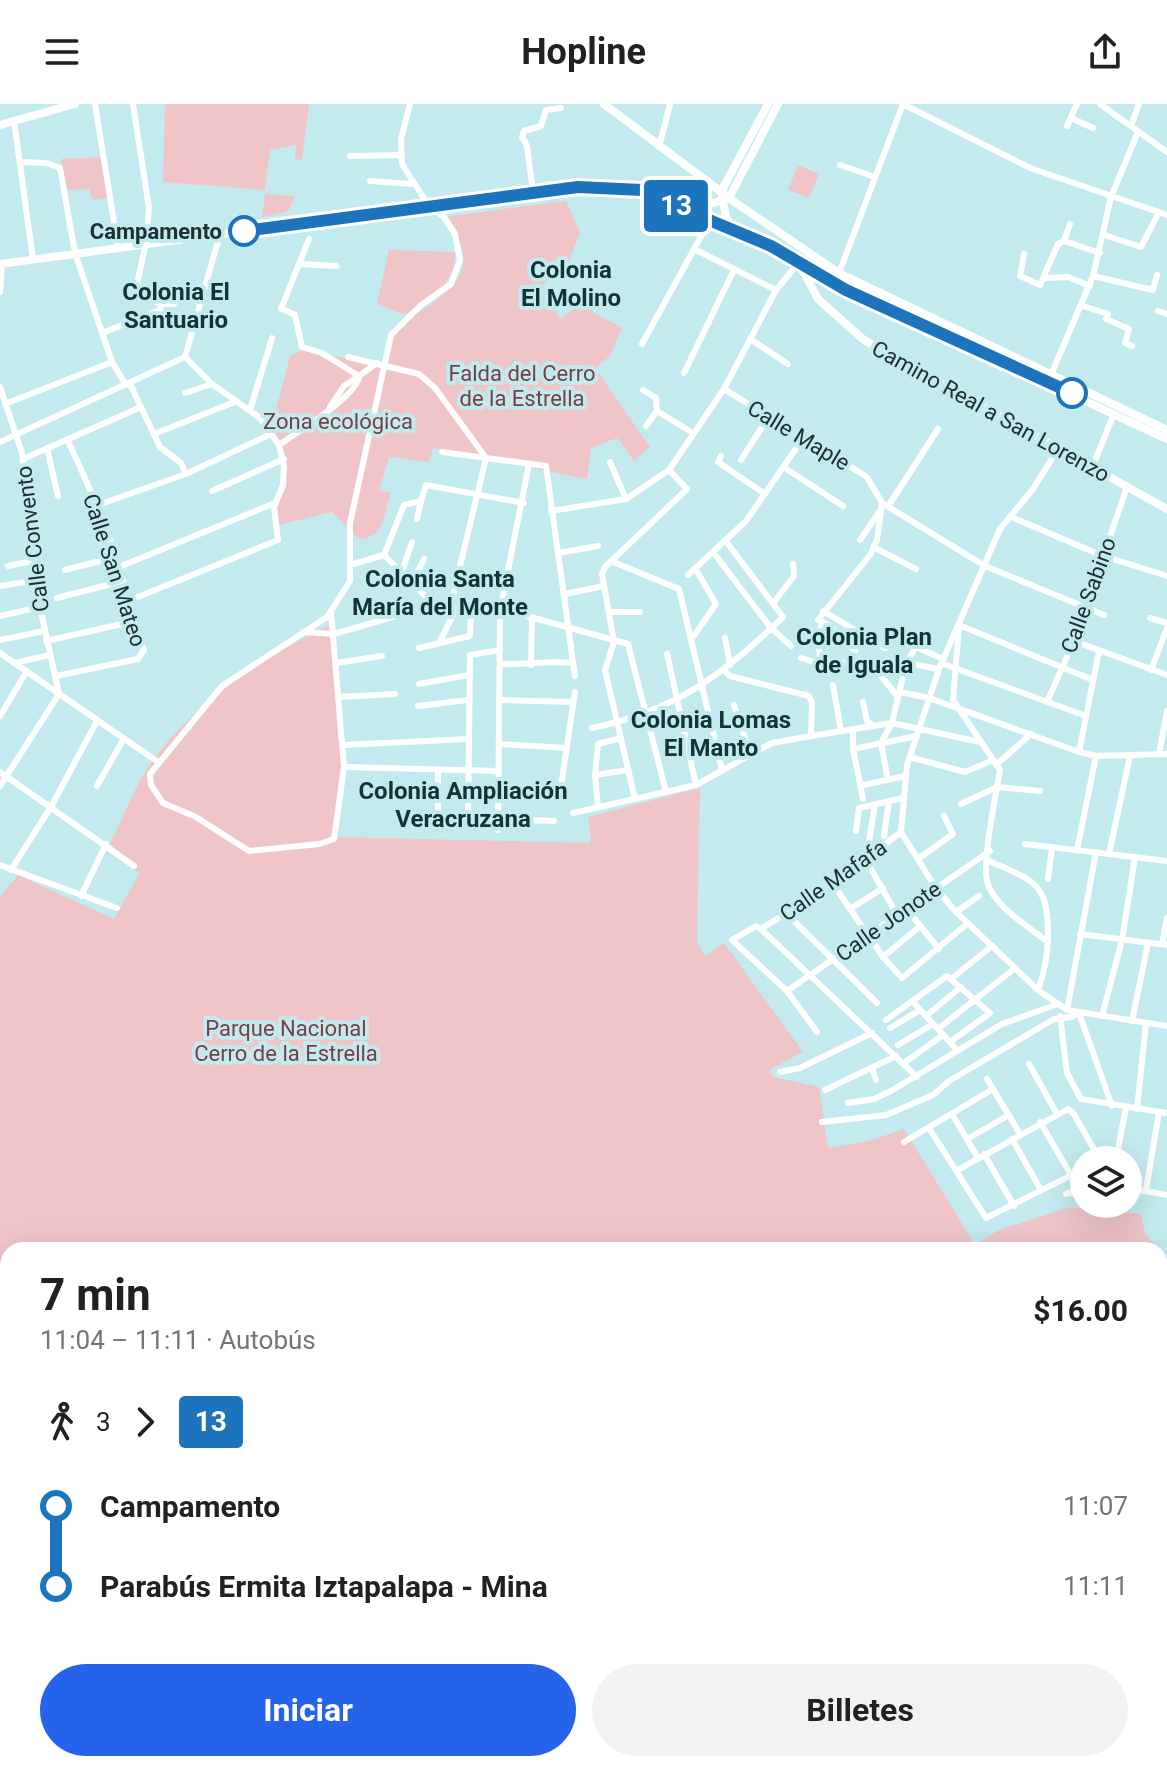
<!DOCTYPE html>
<html lang="es">
<head>
<meta charset="utf-8">
<style>
  body { margin:0; font-family:Roboto,sans-serif; background:#f2f2f2; color:#202124; height:100vh; display:flex; flex-direction:column; font-size:30px; white-space:nowrap }
  * { box-sizing:border-box; margin:0 }
  p { font-size:26px; color:#757577 }
  .icon { flex:none; width:44px; height:44px; fill:none; stroke:currentColor; stroke-width:2; stroke-linecap:round; stroke-linejoin:round }
  .map { position:relative; flex:1; overflow:hidden }
  .side { position:absolute; left:0px; top:1138px; width:1168px; height:530px; display:flex; flex-direction:column; background:#fff; border-radius:24px 24px 0 0; box-shadow:0 8px 32px #0002 }
  .side>* { flex:none }
  .badge { padding:0 16px; border-radius:6px; font-size:28px; line-height:52px }
  .fabs { position:absolute; left:1070px; top:1042px; display:grid; gap:16px }
  .fabs a { display:grid; place-items:center; width:72px; height:72px; border-radius:50%; background:#fff; box-shadow:0 8px 32px #0002; font-size:40px }
  .map>.badge { position:absolute; translate:-50% -50%; box-shadow:0 0 0 4px #fff }
  .legs { display:flex; align-items:center; gap:12px; height:88px; padding:0 40px; font-size:26px }
  .legs p { margin-inline-start:auto }
  .headline { display:flex; align-items:center; justify-content:space-between; height:136px; padding:0 40px }
  h1 { font-size:44px; font-weight:700; line-height:60px }
  .cta { display:flex; gap:16px; margin-top:auto; padding:16px 40px }
  .cta a { flex:1; height:92px; border-radius:48px; background:#2563eb; color:#fff; font-size:32px; font-weight:700; line-height:92px; text-align:center }
  .cta a+a { background:#f2f2f2; color:#202124 }
  ul { padding:0 40px; list-style:none }
  li { display:flex; align-items:center; gap:28px; height:80px; font-size:30px }
  li i { display:grid; place-items:center; width:12px; height:100%; margin:0 10px; background:currentColor }
  li i::after { content:''; width:20px; height:20px; margin:-10px; border:6px solid; border-radius:50%; background:#fff }
  li p { margin-inline-start:auto }
  li:first-child i { background:linear-gradient(#0000 50%,currentColor 0) }
  li:last-child i { background:linear-gradient(currentColor 50%,#0000 0) }
  header { display:flex; justify-content:space-between; align-items:center; height:104px; padding:0 40px; background:#fff; font-size:36px; font-weight:700 }
  .map>svg:first-child { display:block }
</style>
</head>
<body>
<header><svg class="icon" aria-label="menu" viewBox="0 0 24 24"><path d="M4 6h16M4 12h16M4 18h16"/></svg>Hopline<svg class="icon" aria-label="share" viewBox="0 0 24 24"><path d="M12 15V3M7 8l5-5 5 5M5 13v7h14v-7"/></svg></header>
<div class="map">
<svg width="1167" height="1667" viewBox="0 0 1167 1667">
  <rect width="100%" height="100%" fill="#c3eaef"/>
  <g fill="#efc5c7">
    <path d="M165,0H309L302,56L295,55L296,41L270,46L265,86L163,78Z"/>
    <path d="M103,53L110,94L93,96L89,85L67,86L61,55Z"/>
    <path d="M798,61L819,70L809,94L788,86Z"/>
    <path d="M265,90L295,92L288,107L262,113Z"/>
    <path d="M566,97L580,128L569,157L539,184L561,215L579,201L622,224L610,252L595,264L650,343L634,357L617,334L591,344L587,375L433,344L429,358L389,353L379,387L391,388C383,411 385,434 359,435L332,408L278,421L276,404L287,356L272,322L290,252L304,245L383,262C386,253 387,240 392,232C413,203 473,188 462,145C460,135 449,122 443,113Z"/>
    <path d="M389,146L455,148C456,182 429,193 405,211L377,200Z"/>
    <path d="M330,521L346,671L333,733L591,739L588,713L700,684L697,837L705,852L724,839L803,948L769,966L773,973L819,983L828,1044L869,1037L904,1025L975,1141L999,1126L1070,1103L1141,1110L1145,1130L1167,1154V1527L1160,1525V1146H8V1558L0,1556V793L18,771L114,815L139,770L110,739C124,713 135,681 152,657C196,598 265,552 330,521Z"/>
    <path d="M8,1622V1660H783L782,1667H0V1651Z"/>
  </g>
  <g fill="none" stroke-linecap="round" stroke-linejoin="round">
    <g stroke="#fff" stroke-width="6">
      <path d="M95,0L118,143"/>
      <path d="M133,0L149,104L146,139L135,189L161,200H174L178,184"/>
      <path d="M903,0L1030,64L1167,111"/>
      <path d="M1100,0L1167,48"/>
      <path d="M1071,14L1093,24"/>
      <path d="M14,17L33,155"/>
      <path d="M1067,22L1077,0"/>
      <path d="M1131,22L1139,0"/>
      <path d="M659,43L670,0"/>
      <path d="M350,52L401,51"/>
      <path d="M20,58L46,59L60,64L75,149L112,258L126,281"/>
      <path d="M840,61L875,73"/>
      <path d="M370,77L412,80"/>
      <path d="M533,88L527,42L522,33L524,27L541,22L546,6L561,4"/>
      <path d="M1104,131L1141,143L1159,108"/>
      <path d="M1064,137L1100,149"/>
      <path d="M696,146L776,186"/>
      <path d="M1024,150L1020,172L1040,181L1058,140L1064,137L1070,120"/>
      <path d="M299,160L336,162"/>
      <path d="M839,169L903,0"/>
      <path d="M1093,172L1153,186L1157,171"/>
      <path d="M1046,174L1068,173L1090,182"/>
      <path d="M0,188L2,160"/>
      <path d="M1083,202L1108,210L1106,215L1129,225L1125,239L1132,242"/>
      <path d="M281,204L295,211L302,243L322,249L359,272L344,282L330,303"/>
      <path d="M281,205L309,135"/>
      <path d="M1158,207L1167,210"/>
      <path d="M102,229L160,206L161,200"/>
      <path d="M750,235L788,260"/>
      <path d="M642,240L710,116"/>
      <path d="M185,253L220,130"/>
      <path d="M348,253L419,270L435,284L486,354L450,504"/>
      <path d="M684,269L734,166"/>
      <path d="M1051,271L1093,172L1111,93L1138,28"/>
      <path d="M130,280L160,343L181,359L186,370"/>
      <path d="M0,283L22,349L40,503L59,590L0,682"/>
      <path d="M724,285L867,373L882,399L985,462L1104,511"/>
      <path d="M643,286L656,294L657,307L693,329"/>
      <path d="M185,289L212,280"/>
      <path d="M5,300L112,258"/>
      <path d="M250,306L272,234"/>
      <path d="M646,322L657,307"/>
      <path d="M154,330L237,297"/>
      <path d="M0,338L185,253"/>
      <path d="M279,341C297,328 359,291 359,272L377,259"/>
      <path d="M47,344L58,392"/>
      <path d="M442,348L546,362L575,572"/>
      <path d="M721,352L718,358L765,390"/>
      <path d="M23,355L141,303"/>
      <path d="M741,356L769,312"/>
      <path d="M610,358L626,395"/>
      <path d="M785,364L843,402"/>
      <path d="M1092,364L1114,310"/>
      <path d="M212,387L284,355"/>
      <path d="M98,401L186,370L271,330"/>
      <path d="M889,401L938,325"/>
      <path d="M551,407L626,395L669,366L724,285L776,186L799,158"/>
      <path d="M1011,413L1103,452L1167,472"/>
      <path d="M417,415L421,397"/>
      <path d="M860,436L880,407"/>
      <path d="M873,443L916,465"/>
      <path d="M713,448L771,524L791,542"/>
      <path d="M558,449L598,442"/>
      <path d="M384,451L434,501"/>
      <path d="M611,457L679,485L722,666"/>
      <path d="M350,461L384,451L404,401L421,397L426,381L524,399"/>
      <path d="M8,462L36,456"/>
      <path d="M119,463L275,399"/>
      <path d="M65,466L116,453"/>
      <path d="M401,470L412,438"/>
      <path d="M688,471L746,417L804,333"/>
      <path d="M412,479L424,455"/>
      <path d="M0,482L38,476"/>
      <path d="M565,490L604,482"/>
      <path d="M57,494L123,477"/>
      <path d="M128,497L278,436L274,403L283,381L284,362L279,341L260,314L212,280L185,253"/>
      <path d="M774,498L794,472L793,460"/>
      <path d="M823,507L885,544"/>
      <path d="M331,508L344,663L334,735L319,740L249,747L196,713L163,699L151,681L150,670L222,582L327,513L350,477V419L391,231L420,202L451,180L460,156L455,130L444,113L429,102L402,60L401,35L410,0"/>
      <path d="M609,508H640"/>
      <path d="M0,512L40,503"/>
      <path d="M1150,514L1167,519"/>
      <path d="M303,528L334,530L434,501L480,508L509,507L628,540L666,688"/>
      <path d="M693,533L716,500L695,464"/>
      <path d="M725,534L730,561"/>
      <path d="M0,536L44,527"/>
      <path d="M46,537L131,518"/>
      <path d="M1074,537L1167,571"/>
      <path d="M439,539L456,505"/>
      <path d="M419,544L470,532L471,507"/>
      <path d="M855,547L830,522L818,516L870,451L877,436L882,399"/>
      <path d="M0,549L158,658"/>
      <path d="M667,550L696,681"/>
      <path d="M801,554L821,560L843,558"/>
      <path d="M14,559L50,551"/>
      <path d="M336,559L382,552"/>
      <path d="M941,559L1086,612"/>
      <path d="M500,560C525,561 548,556 573,559"/>
      <path d="M821,560L817,532L823,518"/>
      <path d="M531,561L532,514"/>
      <path d="M873,562L898,593"/>
      <path d="M1151,566L1167,524"/>
      <path d="M725,567L730,572L809,592L812,599L811,632"/>
      <path d="M56,572L138,555L144,546C130,515 126,483 115,451C102,411 85,373 67,335"/>
      <path d="M881,572L906,559L939,565"/>
      <path d="M419,580L469,571"/>
      <path d="M833,581L841,627"/>
      <path d="M900,588L929,594L1079,648L1096,652L1167,650"/>
      <path d="M339,593L395,590"/>
      <path d="M499,596L573,598"/>
      <path d="M863,598L867,617L874,622"/>
      <path d="M1047,598L1074,537L1127,383"/>
      <path d="M734,601L750,649"/>
      <path d="M418,602L468,596"/>
      <path d="M0,612L27,567"/>
      <path d="M592,624C675,607 723,571 783,513L725,436"/>
      <path d="M853,625V645L863,695"/>
      <path d="M499,640L567,644"/>
      <path d="M343,641L467,635"/>
      <path d="M853,645L917,632"/>
      <path d="M1079,648L1099,547"/>
      <path d="M1159,650L1167,607"/>
      <path d="M910,653L965,668L993,656"/>
      <path d="M996,661L1031,630"/>
      <path d="M344,663L499,667"/>
      <path d="M438,666V723"/>
      <path d="M0,668L134,762"/>
      <path d="M595,671L628,666"/>
      <path d="M888,676L881,639L892,619L906,559L916,543L943,555"/>
      <path d="M498,681L554,686L561,682L575,588"/>
      <path d="M97,682L123,636"/>
      <path d="M860,682L905,672"/>
      <path d="M635,695L605,566L614,538L602,470L605,463L687,385L669,366"/>
      <path d="M961,700L997,683L1040,687"/>
      <path d="M598,703L595,671L598,640L621,634"/>
      <path d="M573,709L696,681L772,639L811,632L892,619L980,638"/>
      <path d="M498,715L554,717"/>
      <path d="M468,721L470,551L500,546"/>
      <path d="M498,726L500,507L529,360"/>
      <path d="M856,727L859,704L903,694"/>
      <path d="M901,728L935,783L956,808L1038,886L1067,906L1167,922"/>
      <path d="M884,732L889,697"/>
      <path d="M1025,740L1167,757"/>
      <path d="M868,744L875,700"/>
      <path d="M1077,746L1096,652"/>
      <path d="M1109,750L1130,652"/>
      <path d="M918,755L953,730L944,712"/>
      <path d="M866,756L896,809"/>
      <path d="M989,757C1034,777 1048,778 1048,831C1048,851 1045,867 1038,886"/>
      <path d="M0,761L117,804"/>
      <path d="M11,766L52,701L97,617"/>
      <path d="M1048,775L1052,744"/>
      <path d="M833,780L883,853L902,874L968,819"/>
      <path d="M81,792L106,740"/>
      <path d="M905,803L939,845"/>
      <path d="M850,805L883,784"/>
      <path d="M956,808L979,792"/>
      <path d="M786,809L877,899"/>
      <path d="M761,825L917,973"/>
      <path d="M1080,830L1167,841"/>
      <path d="M1048,838C1029,823 993,802 987,777C982,756 996,691 1000,666L953,596L959,521L1093,576"/>
      <path d="M1162,840L1167,814"/>
      <path d="M883,853L919,823"/>
      <path d="M951,875L992,842"/>
      <path d="M787,887L990,747"/>
      <path d="M914,899L958,947"/>
      <path d="M1067,906L1096,748"/>
      <path d="M1079,909L1112,1002"/>
      <path d="M926,912L961,883"/>
      <path d="M1060,912L1067,969L1081,995L1167,1009"/>
      <path d="M1102,912L1122,836L1135,753"/>
      <path d="M886,916L947,872L990,909L950,938"/>
      <path d="M1132,917L1148,839"/>
      <path d="M890,924L920,906"/>
      <path d="M938,925L1015,864"/>
      <path d="M817,928L787,887L732,836L756,822L761,825L833,780L901,728L907,661L939,565L1000,425L1033,385L1058,345"/>
      <path d="M898,941L933,920"/>
      <path d="M904,959L943,931"/>
      <path d="M1029,960L1057,1010"/>
      <path d="M872,964L876,976"/>
      <path d="M780,968L800,964L872,929"/>
      <path d="M987,975L1020,1030"/>
      <path d="M825,986L896,952"/>
      <path d="M848,999L874,995L891,987L1002,920L1058,900"/>
      <path d="M1137,1005L1146,919"/>
      <path d="M952,1010L978,1054"/>
      <path d="M822,1018L886,1011L933,991L949,977L1054,915L1072,913L1079,909"/>
      <path d="M1040,1018L1071,1071"/>
      <path d="M929,1024L986,1114L1084,1065"/>
      <path d="M967,1035L1009,1011"/>
      <path d="M1012,1035L1041,1086"/>
      <path d="M904,1038L993,985"/>
      <path d="M984,1050L1014,1102"/>
      <path d="M1116,1056L1126,1003"/>
      <path d="M956,1067L1068,1005L1074,1010L1100,1056"/>
      <path d="M1128,1084L1167,1091"/>
      <path d="M1146,1086L1159,1008"/>
      <path d="M1066,1090L1084,1085"/>
      <path d="M0,1558L8,1560"/>
      <path d="M1160,1585L1167,1590L1160,1628"/>
      <path d="M181,1660L183,1667"/>
      <path d="M238,1660L239,1667"/>
      <path d="M824,1660L866,1667"/>
      <path d="M902,1667L903,1660"/>
      <path d="M930,1667L931,1660"/>
      <path d="M1031,1667L1032,1660"/>
      <path d="M1037,1667L1039,1660"/>
      <path d="M1056,1667L1057,1660"/>
      <path d="M1108,1667L1109,1660"/>
      <path d="M1123,1667L1128,1663L1153,1667"/>
    </g>
    <g stroke="#fff" stroke-width="8">
      <path d="M604,0L736,99L839,169L1167,326"/>
      <path d="M0,21L75,0"/>
      <path d="M721,88L768,0"/>
      <path d="M663,92L707,101L729,94L778,0"/>
      <path d="M722,93L726,113L733,124"/>
      <path d="M799,159L818,195L864,236L1167,405"/>
      <path d="M0,160L512,91L598,83L642,86L663,92L678,103L771,142L846,186L1167,335"/>
    </g>
  </g>
  <g fill="none" stroke-linecap="round" stroke-linejoin="round">
    <g stroke="#fff" stroke-width="18">
      <path id="line-1" d="M244,127L578,83L642,86L663,92L678,103L771,142L846,186L1072,289"/>
    </g>
    <use href="#line-1" stroke="#1c75bc" stroke-width="12"/>
  </g>
  <g fill="#fff" stroke="#1c75bc" stroke-width="4">
    <circle cx="244" cy="127" r="14"/>
    <circle cx="1072" cy="289" r="14"/>
  </g>
  <g text-anchor="middle" stroke-width="8" stroke-linejoin="round" paint-order="stroke">
    <g font-size="22" font-weight="bold" fill="#203031" stroke="#c3eaef" text-anchor="end">
      <text x="222" y="135">Campamento</text>
    </g>
    <g font-size="22" fill="#773f44" stroke="#c3eaef">
      <text x="522" y="277">Falda del Cerro<tspan x="522" dy="25">de la Estrella</tspan></text>
      <text x="338" y="325">Zona ecológica</text>
      <text x="286" y="932">Parque Nacional<tspan x="286" dy="25">Cerro de la Estrella</tspan></text>
    </g>
    <g font-size="22" fill="#203031" stroke="#c3eaef">
      <text transform="translate(991 307) rotate(29)" y="8">Camino Real a San Lorenzo</text>
      <text transform="translate(799 331) rotate(31)" y="8">Calle Maple</text>
      <text transform="translate(32 435) rotate(-97)" y="8">Calle Convento</text>
      <text transform="translate(115 466) rotate(72)" y="8">Calle San Mateo</text>
      <text transform="translate(1088 491) rotate(-70)" y="8">Calle Sabino</text>
      <text transform="translate(833 776) rotate(-35)" y="8">Calle Mafafa</text>
      <text transform="translate(888 817) rotate(-35)" y="8">Calle Jonote</text>
    </g>
    <g font-size="24" font-weight="bold" fill="#113439" stroke="#c3eaef">
      <text x="571" y="174">Colonia<tspan x="571" dy="28">El Molino</tspan></text>
      <text x="176" y="196">Colonia El<tspan x="176" dy="28">Santuario</tspan></text>
      <text x="440" y="483">Colonia Santa<tspan x="440" dy="28">María del Monte</tspan></text>
      <text x="864" y="541">Colonia Plan<tspan x="864" dy="28">de Iguala</tspan></text>
      <text x="711" y="624">Colonia Lomas<tspan x="711" dy="28">El Manto</tspan></text>
      <text x="463" y="695">Colonia Ampliación<tspan x="463" dy="28">Veracruzana</tspan></text>
    </g>
  </g>
</svg>
<div class="fabs">
<a><svg class="icon" aria-label="layers" viewBox="0 0 24 24"><path d="M12 4l9 5-9 5-9-5zM3 14l9 5 9-5"/></svg></a>
</div>
<b class="badge" style="left:676px;top:102px;background:#1c75bc;color:#fff">13</b>
<section class="side">
<div class="headline"><div><h1>7 min</h1><p>11:04 – 11:11 · Autobús</p></div><b>$16.00</b></div>
<div class="legs"><svg class="icon" aria-label="walk" viewBox="0 0 24 24"><circle cx="13" cy="4" r="2"/><path d="M13 8l-2 6 4 7M11 14l-3 7M7 12l3-4h3l4 4"/></svg>3<svg class="icon" aria-label="forward" viewBox="0 0 24 24"><path d="M9 5l7 7-7 7"/></svg><b class="badge" style="background:#1c75bc;color:#fff">13</b></div>
<ul>
<li><i style="color:#1c75bc"></i><b>Campamento</b><p>11:07</p></li>
<li><i style="color:#1c75bc"></i><b>Parabús Ermita Iztapalapa - Mina</b><p>11:11</p></li>
</ul>
<div class="cta"><a>Iniciar</a><a>Billetes</a></div>
</section>
</div>
</body>
</html>
